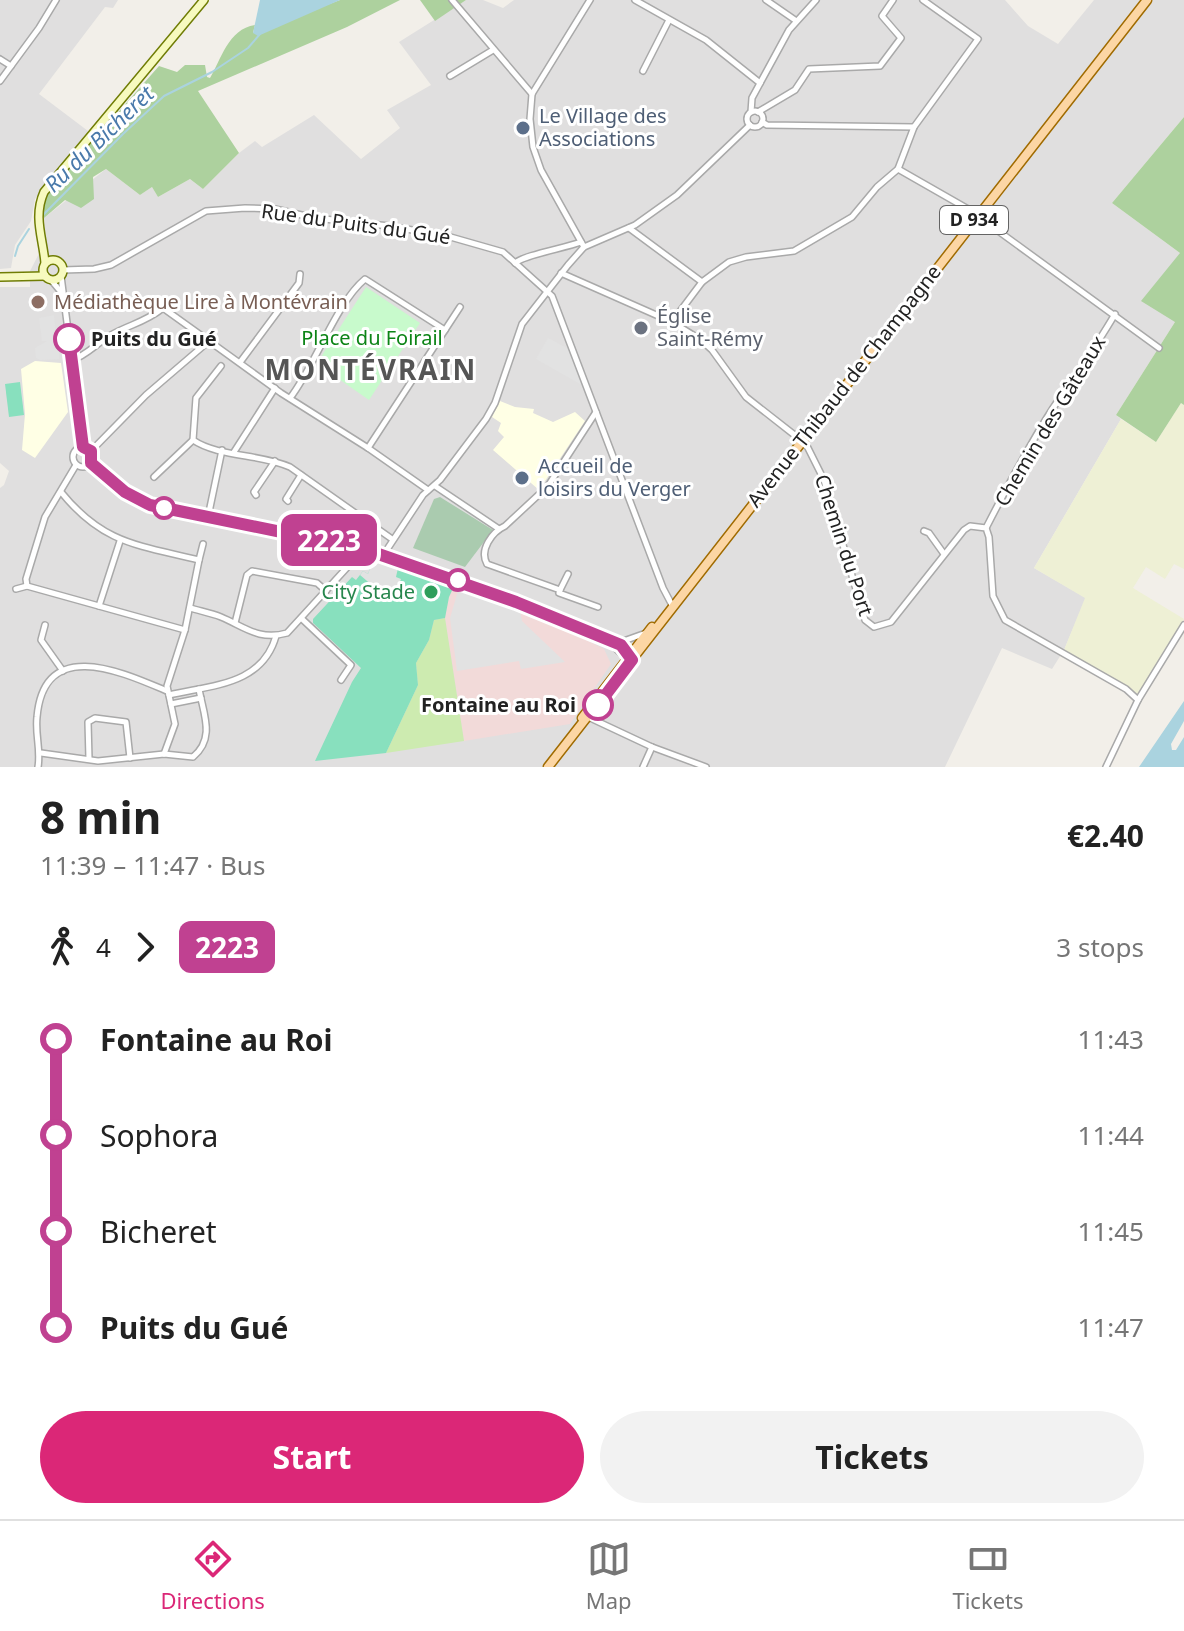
<!DOCTYPE html>
<html lang="en">
<head>
<meta charset="utf-8">
<style>
  body { margin:0; font-family:"Noto Sans",sans-serif; background:#f2f2f2; color:#222; height:100vh; display:flex; flex-direction:column; font-size:30px; white-space:nowrap }
  * { box-sizing:border-box; margin:0 }
  p { font-size:26px; color:#767676 }
  .icon { flex:none; width:44px; height:44px; fill:none; stroke:currentColor; stroke-width:2; stroke-linecap:round; stroke-linejoin:round }
  .map { position:relative; height:767px; overflow:hidden }
  .panel { display:flex; flex-direction:column; background:#fff; flex:1 }
  .panel>* { flex:none }
  .badge { padding:0 16px; border-radius:12px; font-size:28px; line-height:52px }
  .map>.badge { position:absolute; translate:-50% -50%; box-shadow:0 0 0 4px #fff }
  .legs { display:flex; align-items:center; gap:12px; height:88px; padding:0 40px; font-size:26px }
  .legs p { margin-inline-start:auto }
  .summary { display:flex; align-items:center; justify-content:space-between; height:136px; padding:0 40px }
  h1 { font-size:44px; font-weight:700; line-height:60px }
  .cta { display:flex; gap:16px; margin-top:auto; padding:16px 40px }
  .cta a { flex:1; height:92px; border-radius:48px; background:#db2777; color:#fff; font-size:32px; font-weight:700; line-height:92px; text-align:center }
  .cta a+a { background:#f2f2f2; color:#222 }
  ul { padding:0 40px; list-style:none }
  li { display:flex; align-items:center; gap:28px; height:96px; font-size:30px }
  li i { display:grid; place-items:center; width:12px; height:100%; margin:0 10px; background:currentColor }
  li i::after { content:''; width:20px; height:20px; margin:-10px; border:6px solid; border-radius:50%; background:#fff }
  li p { margin-inline-start:auto }
  li:first-child i { background:linear-gradient(#0000 50%,currentColor 0) }
  li:last-child i { background:linear-gradient(currentColor 50%,#0000 0) }
  .tab-bar { display:flex; justify-content:space-around; align-items:center; height:112px; border-top:2px solid #e0e0e0; background:#fff; font-size:22px; color:#767676 }
  .tab-bar a { display:grid; justify-items:center; gap:4px }
  .tab-bar .on { color:#db2777 }
  .map>svg:first-child { display:block }
</style>
</head>
<body>
<div class="map">
<svg width="1184" height="767" viewBox="0 0 1184 767">
  <rect width="100%" height="100%" fill="#f2efe9"/>
  <g fill="#e0dfdf">
    <path d="M0,0H118L113,8L105,7L39,94L88,131L35,199L31,221L15,245L11,268L0,269Z"/>
    <path d="M466,0H483L503,8L514,0H1005L1028,26L1058,44L1094,0H1184V117L1112,203L1180,253L1175,322L1116,415L1121,419L1034,568L1086,598L1064,650L1052,669L1002,648L945,767H0V488L4,485L9,471L0,463V287H30V271L46,240L44,218L106,169L140,195L152,187L158,197L190,179L203,189L239,153L255,141L262,147L314,115L361,159L400,128L387,110L431,85L399,42Z"/>
  </g>
  <path fill="#f2dad9" d="M455,584L533,612L604,649L611,664L570,724L464,741L445,618L449,597Z"/>
  <g fill="#ffffe5">
    <path d="M35,361L61,363L68,412L35,458L22,450L25,414L21,369Z"/>
    <path d="M500,401L515,407L534,409L533,413L553,422L575,412L585,421L539,490L493,450L504,437L498,431L501,423L492,417Z"/>
  </g>
  <path fill="#eef0d5" d="M1181,403L1184,405V569L1174,564L1165,579L1146,567L1133,588L1184,619L1138,694L1064,650L1085,598L1034,568L1121,419L1156,442Z"/>
  <path fill="#cdebb0" d="M445,618L464,741L386,753L418,685L416,663L429,640L434,620Z"/>
  <g fill="#add19e">
    <path d="M340,0H400L347,27L198,91L239,153L203,189L190,179L158,197L152,187L140,195L106,169L93,177L94,199L81,208L65,200L44,218L41,214L47,193L159,66L177,72L185,65H205L207,77L210,78C221,60 228,29 255,25L253,33Z"/>
    <path d="M420,0H466L435,21Z"/>
    <path d="M1184,117V405L1181,403L1156,442L1116,415L1175,322L1141,301L1180,253L1112,203Z"/>
  </g>
  <path fill="#aacbaf" d="M440,497L493,530L465,567L413,548L434,499Z"/>
  <path fill="#c8facc" d="M366,287L420,323L369,400L320,366L325,358L322,356L324,352Z"/>
  <g fill="#88e0be">
    <path d="M20,382L24,415L9,417L5,384Z"/>
    <path d="M373,560L398,568L400,563L455,584L449,597L445,618L434,620L429,640L416,663L418,685L386,753L315,761L352,682L361,668L313,623V619L352,577L356,580L363,571L368,574Z"/>
  </g>
  <g fill="#e2e2e2">
    <path d="M54,315L56,339L52,340L59,341V359L40,360L36,358L35,348L47,341H42L39,318Z"/>
    <path d="M548,338L574,352L585,382L580,384L536,359Z"/>
    <path d="M373,560L398,568L396,577L401,579L395,596L390,595L387,598L360,575L363,571L368,574Z"/>
    <path d="M458,591L520,610L522,621L565,662L521,669L519,661L457,671L450,618Z"/>
  </g>
  <g fill="#aad3df">
    <path d="M260,0H340L258,36L253,33Z"/>
    <path d="M1184,701V721L1171,744L1172,750H1176L1184,737V767H1139Z"/>
  </g>
  <g fill="none" stroke-linecap="round" stroke-linejoin="round">
    <g stroke="#aad3df" stroke-width="2">
      <path d="M43,215L123,134L164,96L212,72L248,48L260,34"/>
      <path d="M15,256L18,246L29,229"/>
    </g>
    <g stroke="#a9a9a9" stroke-width="8">
      <g id="street">
        <path d="M452,0L532,94"/>
        <path d="M635,0L706,40L760,83"/>
        <path d="M766,0L795,20"/>
        <path d="M0,59L11,66"/>
        <path d="M643,71L669,20"/>
        <path d="M450,76L493,50"/>
        <path d="M0,81L39,28L56,0"/>
        <circle cx="755" cy="119" r="8"/>
        <path d="M751,112L752,98L789,30L816,0"/>
        <path d="M758,112L795,90L809,69L880,66L901,38L882,16L893,0"/>
        <path d="M762,122L767,125L914,127"/>
        <path d="M898,169L968,209L1159,348"/>
        <path d="M629,228L702,282"/>
        <path d="M584,247L541,170L533,147L530,119L532,94L590,0"/>
        <path d="M515,263C524,255 565,248 581,242"/>
        <path d="M63,270L94,269L111,265L206,211L245,208L275,209L315,218L389,226L447,236L503,252L552,296L663,588L673,607"/>
        <path d="M561,273L672,322L701,340L712,350L746,397L806,444L824,480L865,620L874,627L891,622L964,530L970,526L986,528L989,537L993,596L1005,620L1126,689L1138,700"/>
        <path d="M61,276L83,447"/>
        <path d="M51,280L61,292"/>
        <path d="M672,322L702,282L729,262L746,257L794,251L852,217L877,187L898,169L914,127L978,39L923,0"/>
        <path d="M72,360C86,356 98,342 111,335C130,324 144,323 163,308L209,341"/>
        <path d="M241,361L299,283L300,274"/>
        <path d="M221,366L196,398L193,440C218,457 261,454 290,467L392,539"/>
        <path d="M290,398C315,366 336,303 365,279L445,330"/>
        <path d="M596,412L548,486L505,526C492,532 479,550 487,564L560,590L559,593L598,607"/>
        <circle cx="83" cy="457" r="10"/>
        <path d="M368,448L460,307"/>
        <path d="M91,451L146,395L209,341L281,393L368,448L428,490"/>
        <path d="M234,452L275,388"/>
        <path d="M91,463L125,492L150,505L364,549L516,602L621,645L630,655"/>
        <path d="M76,465L45,517L26,579L27,586L185,630"/>
        <path d="M154,477L193,440"/>
        <path d="M435,486L499,529"/>
        <path d="M61,492C103,544 138,545 199,560L185,630L167,686L175,724L164,754"/>
        <path d="M256,495L254,492L275,461"/>
        <path d="M288,501L286,499L301,475"/>
        <path d="M208,517L222,450"/>
        <path d="M986,528C1007,487 1028,447 1053,408C1074,377 1096,347 1115,314"/>
        <path d="M924,531L929,533L944,554"/>
        <path d="M381,553L386,551L423,495L440,480L486,419L495,403L522,324L568,265L584,247L635,225L677,195L750,125"/>
        <path d="M199,560L203,544"/>
        <path d="M16,589L27,586"/>
        <path d="M560,590L568,574"/>
        <path d="M99,606L120,541"/>
        <path d="M190,608C200,611 211,613 221,617C245,627 259,641 287,633L364,549"/>
        <path d="M301,618L351,665L341,680"/>
        <path d="M235,623L247,575L252,571L317,583L326,591"/>
        <path d="M45,625L41,640L63,671"/>
        <path d="M609,642L627,659"/>
        <path d="M618,643L646,633"/>
        <path d="M169,695C210,685 262,686 276,636"/>
        <path d="M171,704L201,698"/>
        <path d="M588,717L652,747L706,767"/>
        <path d="M41,753L98,761L164,754L193,757C216,738 203,713 199,689"/>
        <path d="M89,759L88,722L95,718L126,722L130,758"/>
        <path d="M38,767C41,749 35,735 37,717C44,636 122,672 167,691"/>
        <path d="M643,767L652,747"/>
        <path d="M1106,767L1138,700L1184,625"/>
      </g>
    </g>
    <g stroke="#707d05" stroke-width="10">
      <g id="secondary">
        <circle cx="53" cy="270" r="10"/>
        <path d="M45,263C43,238 33,217 44,192L204,0"/>
        <path d="M0,277L45,276"/>
      </g>
    </g>
    <g stroke="#a06b00" stroke-width="11">
      <g id="primary">
        <path d="M582,718L652,627"/>
        <path d="M548,767L1147,0"/>
      </g>
    </g>
    <use href="#street" stroke="#fff" stroke-width="5"/>
    <use href="#secondary" stroke="#f7fabf" stroke-width="7"/>
    <use href="#primary" stroke="#fcd6a4" stroke-width="8"/>
  </g>
  <g fill="none" stroke-linecap="round" stroke-linejoin="round">
    <g stroke="#fff" stroke-width="18">
      <path id="line-1" d="M69,339L83,447L91,451V463L125,492L150,505L364,549L516,602L621,645L632,660L598,705"/>
    </g>
    <use href="#line-1" stroke="#c04191" stroke-width="12"/>
  </g>
  <g fill="#5c6f8a" stroke="#fff" stroke-width="3">
    <circle cx="523" cy="128" r="8"/>
    <circle cx="522" cy="478" r="8"/>
  </g>
  <circle fill="#8d6e63" stroke="#fff" stroke-width="3" cx="38" cy="302" r="8"/>
  <circle fill="#6b7280" stroke="#fff" stroke-width="3" cx="641" cy="328" r="8"/>
  <g fill="#fff" stroke="#c04191" stroke-width="4">
    <circle cx="69" cy="339" r="14"/>
    <circle cx="164" cy="508" r="10"/>
    <circle cx="458" cy="580" r="10"/>
    <circle cx="598" cy="705" r="14"/>
  </g>
  <circle fill="#2e9e5b" stroke="#fff" stroke-width="3" cx="431" cy="592" r="8"/>
  <g text-anchor="middle" stroke-width="6" stroke-linejoin="round" paint-order="stroke">
    <rect fill="#fff" stroke="#646464" stroke-width="2" x="940" y="206" width="68" height="28" rx="6"/>
    <g font-size="18" font-weight="bold" fill="#222">
      <text x="974" y="226">D 934</text>
    </g>
    <g font-size="20" fill="#4e5e75" stroke="#fff" text-anchor="start">
      <text x="539" y="123">Le Village des<tspan x="539" dy="23">Associations</tspan></text>
      <text x="538" y="473">Accueil de<tspan x="538" dy="23">loisirs du Verger</tspan></text>
    </g>
    <g font-size="20" fill="#222" stroke="#fff">
      <text transform="translate(356 224) rotate(8)" y="7">Rue du Puits du Gué</text>
      <text transform="translate(844 386) rotate(-52)" y="7">Avenue Thibaud de Champagne</text>
      <text transform="translate(1050 421) rotate(-59)" y="7">Chemin des Gâteaux</text>
      <text transform="translate(844 545) rotate(72)" y="7">Chemin du Port</text>
    </g>
    <g font-size="20" fill="#785e54" stroke="#fff" text-anchor="start">
      <text x="54" y="309">Médiathèque Lire à Montévrain</text>
    </g>
    <g font-size="20" fill="#5b616d" stroke="#fff" text-anchor="start">
      <text x="657" y="323">Église<tspan x="657" dy="23">Saint-Rémy</tspan></text>
    </g>
    <g font-size="20" fill="#0c8416" stroke="#fff">
      <text x="372" y="345">Place du Foirail</text>
    </g>
    <g font-size="20" font-weight="bold" fill="#222" stroke="#fff" text-anchor="start">
      <text x="91" y="346">Puits du Gué</text>
      <text x="576" y="712" text-anchor="end">Fontaine au Roi</text>
    </g>
    <g font-size="20" fill="#27864d" stroke="#fff" text-anchor="end">
      <text x="415" y="599">City Stade</text>
    </g>
    <g font-size="22" font-style="italic" fill="#4a7aab" stroke="#fff">
      <text transform="translate(99 139) rotate(-44)" y="8">Ru du Bicheret</text>
    </g>
    <g font-size="28" font-weight="bold" letter-spacing="2" fill="#555" stroke="#fff">
      <text x="371" y="380">MONTÉVRAIN</text>
    </g>
  </g>
</svg>
<b class="badge" style="left:329px;top:540px;background:#c04191;color:#fff">2223</b>
</div>
<section class="panel">
<div class="summary"><div><h1>8 min</h1><p>11:39 – 11:47 · Bus</p></div><b>€2.40</b></div>
<div class="legs"><svg class="icon" aria-label="walk" viewBox="0 0 24 24"><circle cx="13" cy="4" r="2"/><path d="M13 8l-2 6 4 7M11 14l-3 7M7 12l3-4h3l4 4"/></svg>4<svg class="icon" aria-label="forward" viewBox="0 0 24 24"><path d="M9 5l7 7-7 7"/></svg><b class="badge" style="background:#c04191;color:#fff">2223</b><p>3 stops</p></div>
<ul>
<li><i style="color:#c04191"></i><b>Fontaine au Roi</b><p>11:43</p></li>
<li><i style="color:#c04191"></i><span>Sophora</span><p>11:44</p></li>
<li><i style="color:#c04191"></i><span>Bicheret</span><p>11:45</p></li>
<li><i style="color:#c04191"></i><b>Puits du Gué</b><p>11:47</p></li>
</ul>
<div class="cta"><a>Start</a><a>Tickets</a></div>
</section>
<nav class="tab-bar">
<a class="on"><svg class="icon" aria-label="directions" viewBox="0 0 24 24"><path d="M12 3l9 9-9 9-9-9zM9 14v-3h6M13 9l2 2-2 2"/></svg>Directions</a>
<a><svg class="icon" aria-label="map" viewBox="0 0 24 24"><path d="M3 6l6-2 6 2 6-2v14l-6 2-6-2-6 2zM9 4v14M15 6v14"/></svg>Map</a>
<a><svg class="icon" aria-label="tickets" viewBox="0 0 24 24"><path d="M3 7h18v10H3zM15 7v10"/></svg>Tickets</a>
</nav>
</body>
</html>
